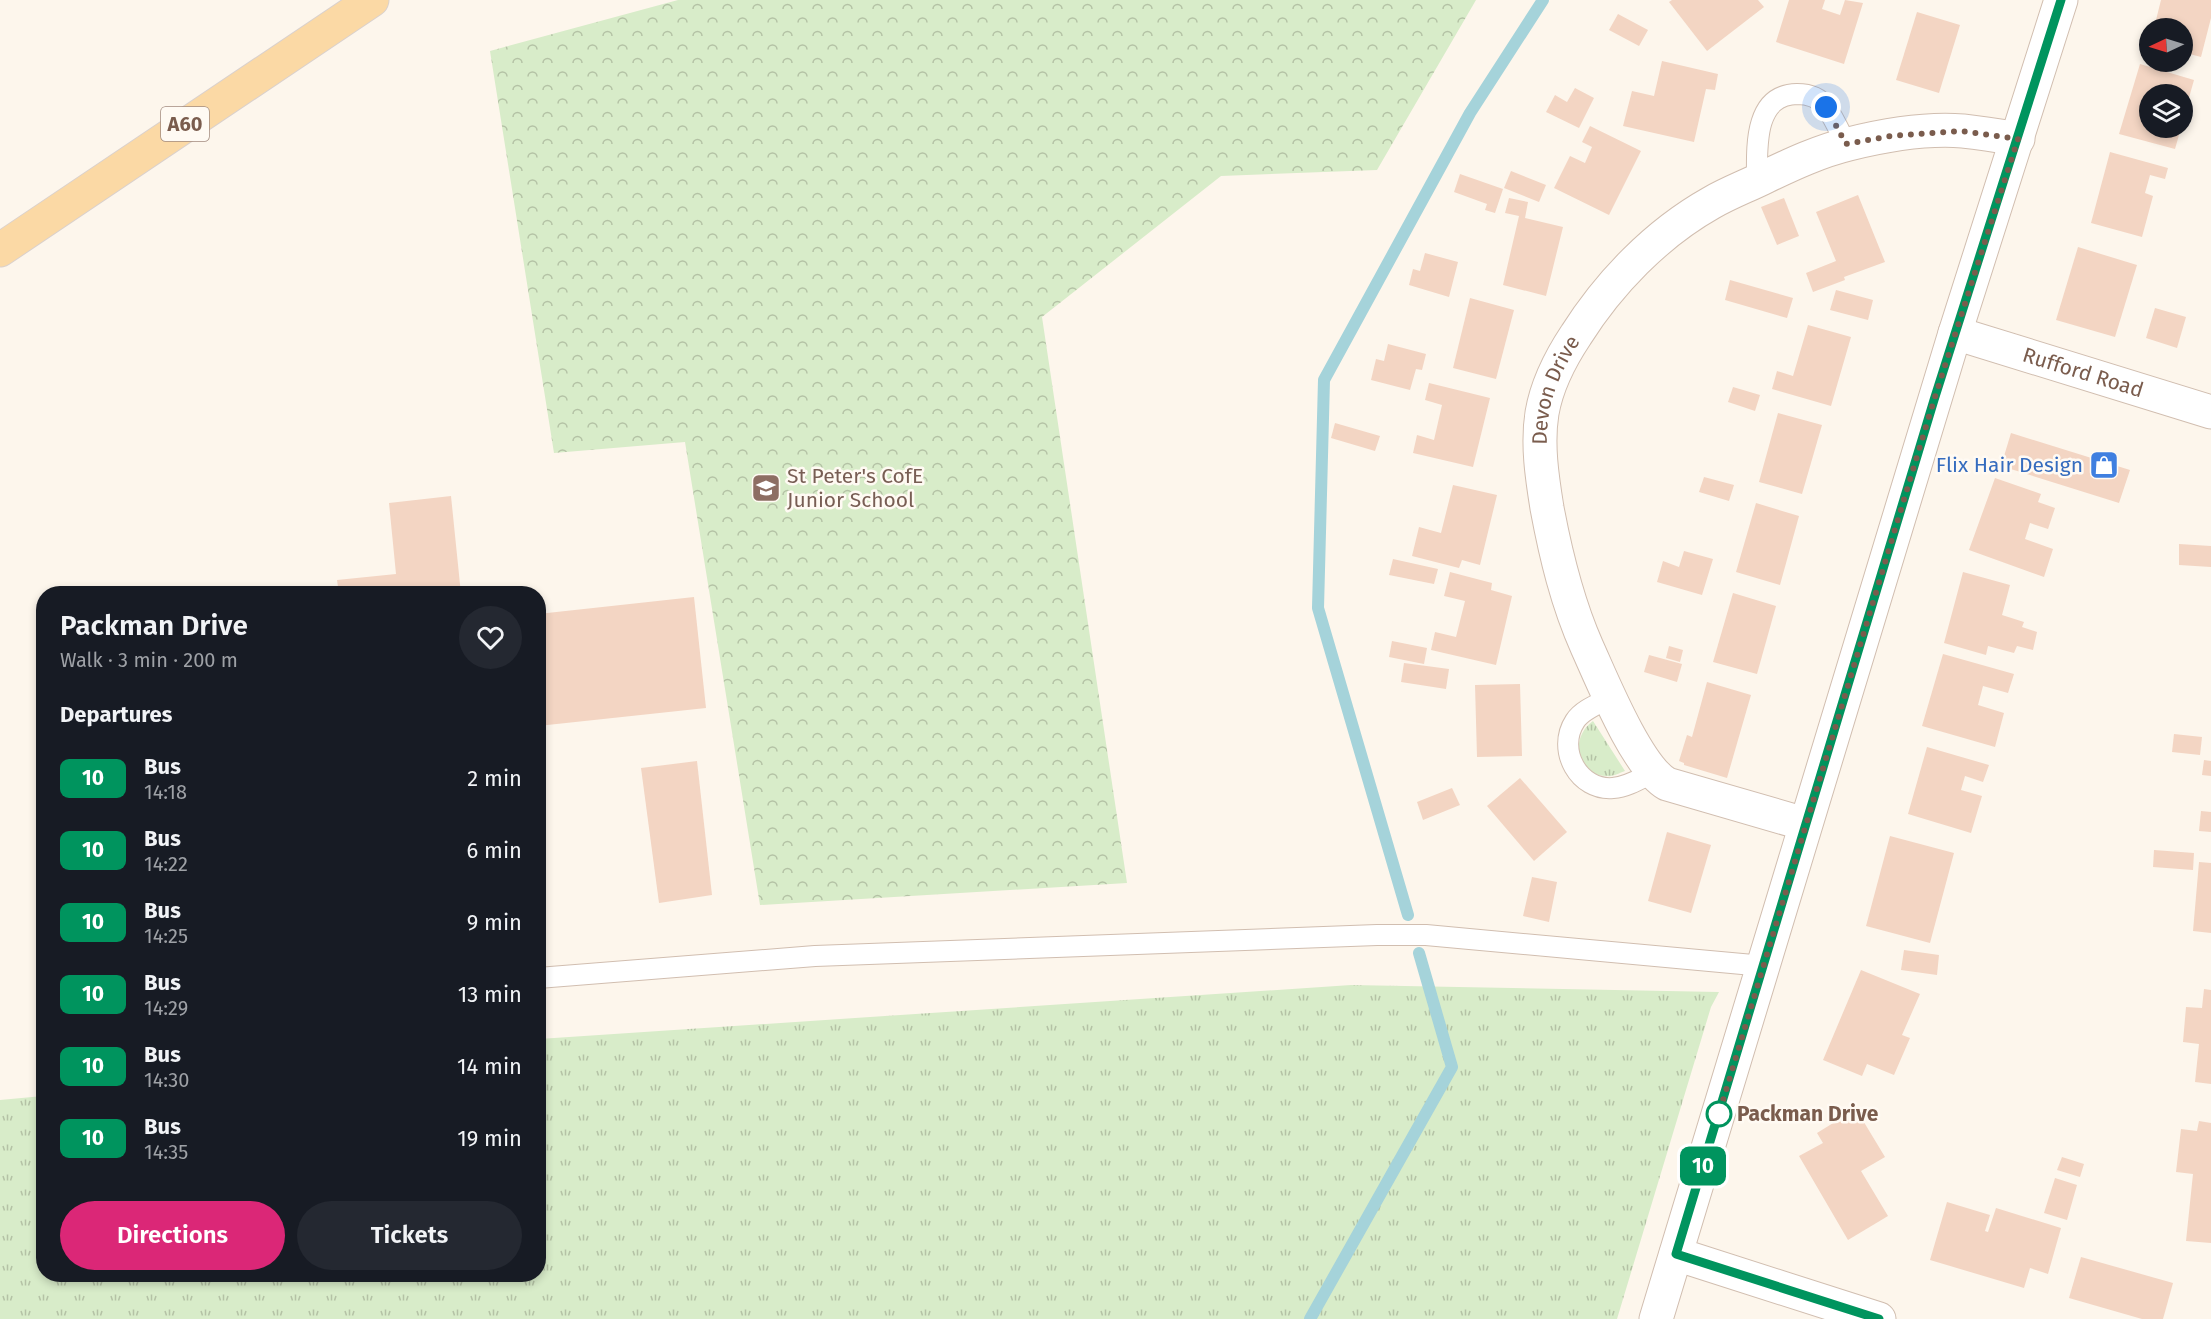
<!DOCTYPE html>
<html lang="en">
<head>
<meta charset="utf-8">
<style>
  body { margin:0; font-family:"Fira Sans",sans-serif; background:#242831; color:#f1f3f6; height:100vh; display:flex; flex-direction:column; font-size:22px; white-space:nowrap }
  * { box-sizing:border-box; margin:0 }
  p { font-size:20px; color:#9ea1a6 }
  .icon { flex:none; width:33px; height:33px; fill:none; stroke:currentColor; stroke-width:2; stroke-linecap:round; stroke-linejoin:round }
  .map { position:relative; flex:1; overflow:hidden }
  .drawer { position:absolute; left:36px; top:586px; width:510px; height:696px; display:flex; flex-direction:column; background:#171b24; border-radius:24px; box-shadow:0 3px 9px #0003 }
  .drawer>* { flex:none }
  .badge { padding:0 12px; border-radius:9px; font-size:21px; line-height:39px }
  .needle { width:39px; rotate:266deg }
  .buttons { position:absolute; left:2139px; top:18px; display:grid; gap:12px }
  .buttons a { display:grid; place-items:center; width:54px; height:54px; border-radius:50%; background:#171b24; box-shadow:0 3px 9px #0003; font-size:30px }
  .you { position:absolute; width:30px; height:30px; margin:-15px; border:4px solid #fff; border-radius:50%; background:#1a73e8; box-shadow:0 0 0 9px #1a73e833 }
  .map>.badge { position:absolute; translate:-50% -50%; box-shadow:0 0 0 3px #fff }
  h2 { padding:0 24px; font-size:22px; line-height:54px }
  .round { display:grid; place-items:center; flex:none; width:63px; height:63px; border-radius:32px; background:#242831 }
  .head { display:flex; align-items:center; justify-content:space-between; height:102px; padding:0 24px }
  h1 { font-size:28px; font-weight:600; line-height:45px }
  .primary-button { display:flex; gap:12px; margin-top:auto; padding:12px 24px }
  .primary-button a { flex:1; height:69px; border-radius:36px; background:#db2777; color:#fff; font-size:24px; font-weight:600; line-height:69px; text-align:center }
  .primary-button a+a { background:#242831; color:#f1f3f6 }
  ul { padding:0; list-style:none }
  li { display:flex; align-items:center; gap:18px; height:72px; padding:0 24px }
  li div { flex:1 }
  li b { display:block; font-size:22px }
  li em { font-style:normal }
  li .badge { min-width:66px; font-weight:700; text-align:center }
  .map>svg:first-child { display:block }
</style>
</head>
<body>
<div class="map">
<svg width="2211" height="1319" viewBox="0 0 2211 1319">
  <defs>
    <pattern id="grass-tufts" width="24" height="20" patternUnits="userSpaceOnUse" patternTransform="scale(1.5)"><rect width="24" height="20" fill="#d8ecc9"/><path d="M3 7l-1-3M5 7V3M7 7l1-3M15 17l-1-3M17 17v-4M19 17l1-3" fill="none" stroke="#b4c2a5"/></pattern>
    <pattern id="park-crowns" width="20" height="18" patternUnits="userSpaceOnUse" patternTransform="scale(1.5)"><rect width="20" height="18" fill="#d8ecc9"/><path d="M2 6a3 3 0 1 1 6 0M12 15a3 3 0 1 1 6 0" fill="none" stroke="#b4c2a5"/></pattern>
  </defs>
  <rect width="100%" height="100%" fill="#fdf6ec"/>
  <g fill="url(#grass-tufts)">
    <path d="M1593,721L1625,771C1619,773 1613,777 1607,776C1576,776 1569,738 1593,721Z"/>
    <path d="M1351,985L1719,992L1711,1007L1617,1319H0V1100L43,1096L44,1275H538L539,1039Z"/>
  </g>
  <path fill="url(#park-crowns)" d="M678,0H1476L1377,170L1221,176L1042,317L1127,883L760,905L685,442L554,453L490,51Z"/>
  <g fill="none" stroke-linecap="round" stroke-linejoin="round">
    <g stroke="#a5d3da" stroke-width="12">
      <path d="M1408,915L1318,608L1324,380L1470,113L1543,0"/>
      <path d="M1310,1319L1452,1067L1419,953"/>
    </g>
  </g>
  <g fill="#f3d5c3">
    <path d="M1672,0H1758L1764,7L1707,51L1669,2Z"/>
    <path d="M1789,0H1825L1822,9L1840,15L1845,0L1863,3L1844,64L1776,42Z"/>
    <path d="M2161,0H2211V18L2201,57L2182,52V28H2154Z"/>
    <path d="M1917,12L1960,25L1939,93L1896,80Z"/>
    <path d="M1618,14L1648,30L1639,46L1609,30Z"/>
    <path d="M1662,61L1718,74L1715,90L1706,89L1694,142L1623,126L1632,91L1654,96Z"/>
    <path d="M2140,64L2194,80L2183,119L2182,94H2150V128H2181L2175,149L2119,134Z"/>
    <path d="M1575,88L1594,98L1579,128L1546,112L1555,95L1567,102Z"/>
    <path d="M1590,126L1641,151L1609,215L1554,188L1570,156L1585,163L1592,147L1582,142Z"/>
    <path d="M2110,152L2168,168L2165,179L2150,175L2145,193L2153,196L2142,237L2091,223Z"/>
    <path d="M1511,171L1546,185L1539,202L1504,188Z"/>
    <path d="M1460,174L1503,189L1495,213L1485,210L1487,204L1454,192Z"/>
    <path d="M1858,195L1885,262L1844,277L1845,280L1813,292L1806,273L1836,261L1816,212Z"/>
    <path d="M1509,198L1528,202L1525,218L1563,227L1546,296L1503,285L1519,216L1505,213Z"/>
    <path d="M1784,198L1799,236L1777,245L1761,207Z"/>
    <path d="M2078,247L2137,265L2115,337L2056,320Z"/>
    <path d="M1425,253L1458,262L1449,297L1409,285L1413,269L1420,271Z"/>
    <path d="M1730,280L1793,298L1787,318L1725,300Z"/>
    <path d="M1836,290L1873,300L1868,320L1830,310Z"/>
    <path d="M1470,298L1514,310L1496,379L1453,368Z"/>
    <path d="M2155,308L2186,317L2177,348L2146,338Z"/>
    <path d="M1808,325L1851,337L1831,406L1772,389L1777,371L1793,376Z"/>
    <path d="M1388,344L1426,354L1422,370L1416,369L1410,390L1371,380L1376,359L1384,361Z"/>
    <path d="M1429,383L1490,398L1473,467L1413,453L1417,435L1434,440L1442,405L1425,400Z"/>
    <path d="M1733,387L1760,395L1755,411L1728,402Z"/>
    <path d="M1778,413L1822,425L1802,494L1759,482Z"/>
    <path d="M1335,423L1380,436L1375,451L1331,438Z"/>
    <path d="M2011,433L2130,470L2119,503L2001,466Z"/>
    <path d="M1704,477L1734,485L1729,501L1699,492Z"/>
    <path d="M1995,478L2041,494L2038,502L2055,508L2048,529L2030,523L2025,539L2053,549L2044,577L1969,550Z"/>
    <path d="M1453,485L1497,495L1480,565L1462,560L1459,568L1412,556L1419,527L1441,533Z"/>
    <path d="M451,496L461,594H339L337,580L396,574L389,503Z"/>
    <path d="M1756,503L1799,516L1780,585L1736,572Z"/>
    <path d="M2179,544L2211,546V567L2179,565Z"/>
    <path d="M1684,551L1713,559L1702,595L1657,582L1663,561L1679,567Z"/>
    <path d="M1393,559L1438,569L1434,584L1389,575Z"/>
    <path d="M1450,572L1492,583L1491,590L1512,596L1496,665L1431,650L1435,632L1456,637L1465,601L1444,596Z"/>
    <path d="M1963,572L2010,585L2002,615L2024,622L2022,627L2037,632L2033,650L2017,646L2014,653L1988,646L1986,655L1944,643Z"/>
    <path d="M1733,593L1776,606L1757,674L1713,662Z"/>
    <path d="M694,597L706,708L538,726V614Z"/>
    <path d="M1392,641L1427,648L1424,664L1389,657Z"/>
    <path d="M1669,646L1683,650L1680,662L1666,658Z"/>
    <path d="M1943,654L2014,674L2008,693L1983,686L1978,705L2004,713L1995,747L1922,726Z"/>
    <path d="M1649,655L1682,664L1677,682L1644,672Z"/>
    <path d="M1404,663L1449,669L1446,689L1401,682Z"/>
    <path d="M1707,682L1751,695L1727,778L1684,765V763L1679,761L1687,735L1692,737Z"/>
    <path d="M1520,684L1522,756L1477,757L1475,685Z"/>
    <path d="M2174,734L2202,737L2200,755L2172,752Z"/>
    <path d="M1927,747L1989,765L1983,782L1965,776L1961,790L1982,796L1971,833L1908,814Z"/>
    <path d="M2204,760L2211,761V776L2202,775Z"/>
    <path d="M697,761L712,895L659,903L641,768Z"/>
    <path d="M1520,778L1567,832L1534,861L1487,806Z"/>
    <path d="M1452,788L1460,805L1423,820L1417,802Z"/>
    <path d="M2201,811L2211,812V832L2199,831Z"/>
    <path d="M1667,832L1711,845L1691,913L1648,901Z"/>
    <path d="M1890,836L1954,853L1930,943L1866,926Z"/>
    <path d="M2154,850L2194,853L2193,870L2153,867Z"/>
    <path d="M2199,862L2211,863V933L2193,931Z"/>
    <path d="M1532,877L1557,882L1549,922L1523,916Z"/>
    <path d="M1904,950L1939,955L1937,975L1901,970Z"/>
    <path d="M1861,970L1920,994L1902,1035L1910,1038L1894,1075L1867,1064L1862,1076L1823,1060Z"/>
    <path d="M2204,989L2211,990V1084L2195,1082L2199,1044L2183,1042L2186,1007L2202,1008Z"/>
    <path d="M1856,1109L1885,1157L1861,1171L1888,1216L1848,1240L1799,1156L1823,1143L1817,1133Z"/>
    <path d="M2199,1121L2211,1123V1243L2186,1241L2193,1174L2176,1172L2181,1129L2197,1131Z"/>
    <path d="M2062,1157L2084,1164L2080,1177L2057,1170Z"/>
    <path d="M2055,1178L2077,1185L2067,1220L2044,1213Z"/>
    <path d="M1947,1202L1990,1215L1985,1231L1988,1232L1996,1208L2061,1228L2048,1274L2030,1268L2024,1288L1930,1260Z"/>
    <path d="M2081,1257L2173,1283L2163,1319H2142L2069,1298Z"/>
  </g>
  <g fill="none" stroke-linecap="round" stroke-linejoin="round">
    <g stroke="#d1beb0" stroke-width="22">
      <g id="service">
        <path d="M1757,181C1757,149 1753,95 1797,94C1809,94 1819,97 1826,107C1834,118 1840,132 1846,144"/>
        <path d="M1610,698C1598,704 1582,710 1575,721C1556,750 1579,791 1613,788C1627,787 1640,779 1652,773"/>
        <path d="M538,978L815,956L1377,935H1426L1764,966"/>
      </g>
    </g>
    <g stroke="#d1beb0" stroke-width="35">
      <g id="minor">
        <path id="s1" d="M1955,333L2211,412"/>
        <path id="s2" d="M1805,824L1667,784C1637,767 1602,680 1587,647C1567,602 1556,556 1547,508C1542,477 1537,444 1542,413C1547,384 1560,359 1576,335C1609,283 1656,234 1711,203C1728,193 1747,186 1765,177C1792,164 1820,151 1849,144C1885,135 1926,128 1963,131C1981,133 2000,136 2018,139"/>
        <path d="M1676,1254L1879,1319"/>
        <path d="M1656,1319L1955,333L2061,0"/>
      </g>
    </g>
    <g stroke="#dad1cd" stroke-width="35">
      <path id="primary" d="M0,250L372,0"/>
    </g>
    <use href="#service" stroke="#fff" stroke-width="20"/>
    <use href="#minor" stroke="#fff" stroke-width="33"/>
    <use href="#primary" stroke="#fbd9a5" stroke-width="33"/>
  </g>
  <g fill="none" stroke-linecap="round" stroke-linejoin="round">
    <g stroke="#fff" stroke-width="14">
      <path id="line" d="M1879,1319L1676,1254L1934,400L2061,0"/>
    </g>
    <use href="#line" stroke="#00945e" stroke-width="9"/>
    <path stroke="#7a5c4d" stroke-width="6" stroke-dasharray="0 10.8" d="M1719,1114L1718,1117L1934,400L2018,139L1961,131L1891,136L1846,144L1826,107"/>
  </g>
  <defs>
    <g id="shop-square" transform="scale(1.5)"><rect x="-9" y="-9" width="18" height="18" rx="4" fill="#3f7fe0" stroke="#fffaf3"/><path d="M-5-2.5h2.3a2.7 3.5 0 0 1 5.4 0H5L5.5 6h-11ZM-1.5-2.5h3a1.5 2.3 0 0 0-3 0Z" fill="#fff"/></g>
    <g id="school-square" transform="scale(1.5)"><rect x="-9" y="-9" width="18" height="18" rx="4" fill="#8d6e63" stroke="#fffaf3"/><path d="M0-5L7-2L0 1L-7-2ZM-4 1L0 2.5L4 1V4Q0 6-4 4Z" fill="#fff"/></g>
  </defs>
  <g fill-rule="evenodd">
    <use href="#shop-square" x="2104" y="465"/>
    <use href="#school-square" x="766" y="488"/>
  </g>
  <circle fill="#fff" stroke="#00945e" stroke-width="3" cx="1719" cy="1114" r="12"/>
  <g text-anchor="middle" stroke-width="5" stroke-linejoin="round" paint-order="stroke">
    <rect fill="#fffaf3" stroke="#a28b7f" stroke-width="1.5" x="161" y="107" width="48" height="34" rx="4.5"/>
    <g font-size="20" font-weight="bold" fill="#7a5c4d">
      <text x="185" y="131">A60</text>
    </g>
    <g font-size="21" fill="#7a5c4d" stroke="#fffaf3">
      <text dy="7" stroke="none"><textPath href="#s1" startOffset="134">Rufford Road</textPath></text>
      <text dy="7" stroke="none"><textPath href="#s2" startOffset="570">Devon Drive</textPath></text>
    </g>
    <g font-size="21" fill="#366cbe" stroke="#fffaf3" text-anchor="end">
      <text x="2083" y="472">Flix Hair Design</text>
    </g>
    <g font-size="21" fill="#785e54" stroke="#fffaf3" text-anchor="start">
      <text x="787" y="483">St Peter's CofE<tspan x="787" dy="24">Junior School</tspan></text>
    </g>
    <g font-size="21" font-weight="bold" fill="#7a5c4d" stroke="#fffaf3" text-anchor="start">
      <text x="1737" y="1121">Packman Drive</text>
    </g>
  </g>
</svg>
<div class="buttons">
<a><svg class="needle" viewBox="-14 -14 28 28"><path d="M0-13l5 13h-10z" fill="#e53935"/><path d="M0 13l5-13h-10z" fill="#9ea1a6"/></svg></a>
<a><svg class="icon" aria-label="layers" viewBox="0 0 24 24"><path d="M12 4l9 5-9 5-9-5zM3 14l9 5 9-5"/></svg></a>
</div>
<div class="you" style="left:1826px;top:107px"></div>
<b class="badge" style="left:1703px;top:1166px;background:#00945e;color:#fff">10</b>
<section class="drawer">
<div class="head"><div><h1>Packman Drive</h1><p>Walk · 3 min · 200 m</p></div><a class="round"><svg class="icon" aria-label="heart" viewBox="0 0 24 24"><path d="M12 20l-8-8c-3-5 5-10 8-4 3-6 11-1 8 4z"/></svg></a></div>
<h2>Departures</h2>
<ul>
<li><span class="badge" style="background:#00945e;color:#fff">10</span><div><b>Bus</b><p>14:18</p></div><em>2 min</em></li>
<li><span class="badge" style="background:#00945e;color:#fff">10</span><div><b>Bus</b><p>14:22</p></div><em>6 min</em></li>
<li><span class="badge" style="background:#00945e;color:#fff">10</span><div><b>Bus</b><p>14:25</p></div><em>9 min</em></li>
<li><span class="badge" style="background:#00945e;color:#fff">10</span><div><b>Bus</b><p>14:29</p></div><em>13 min</em></li>
<li><span class="badge" style="background:#00945e;color:#fff">10</span><div><b>Bus</b><p>14:30</p></div><em>14 min</em></li>
<li><span class="badge" style="background:#00945e;color:#fff">10</span><div><b>Bus</b><p>14:35</p></div><em>19 min</em></li>
</ul>
<div class="primary-button"><a>Directions</a><a>Tickets</a></div>
</section>
</div>
</body>
</html>
